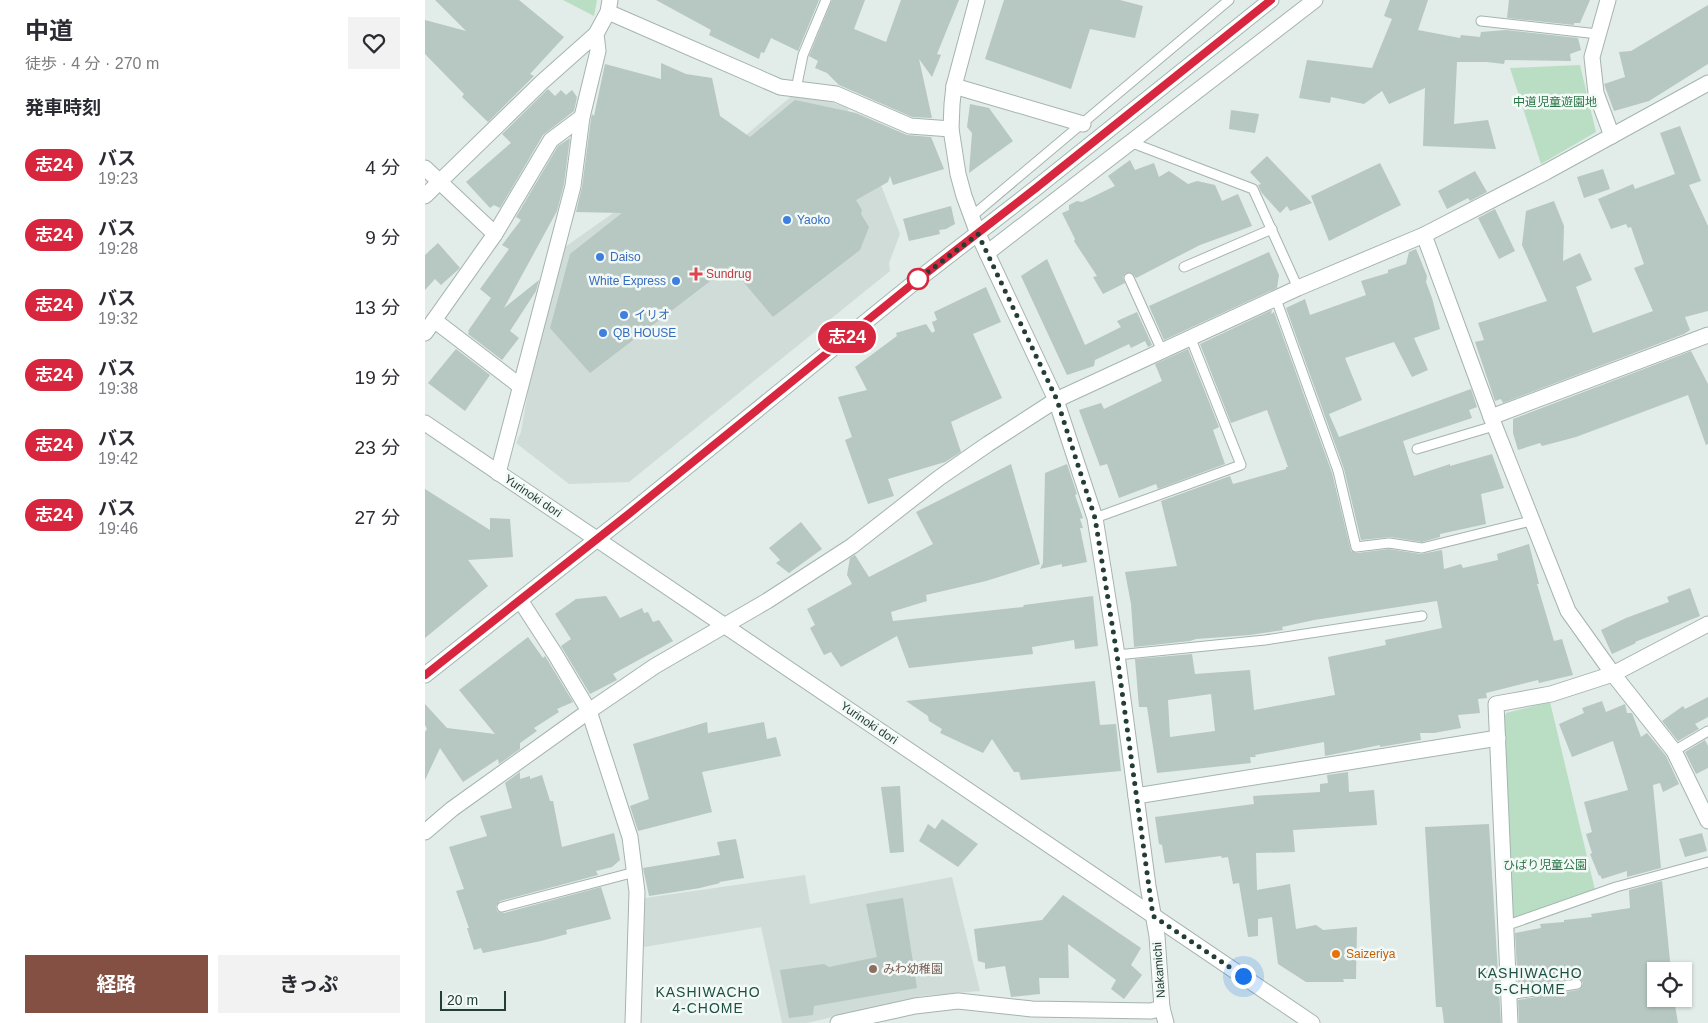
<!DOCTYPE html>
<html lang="ja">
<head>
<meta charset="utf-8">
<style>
  body { margin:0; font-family:Arial,"Noto Sans JP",sans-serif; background:#f2f2f3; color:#2b2b33; height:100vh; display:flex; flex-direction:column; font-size:19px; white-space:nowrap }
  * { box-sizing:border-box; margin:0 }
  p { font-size:16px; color:#7c7c81 }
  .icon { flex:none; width:28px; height:28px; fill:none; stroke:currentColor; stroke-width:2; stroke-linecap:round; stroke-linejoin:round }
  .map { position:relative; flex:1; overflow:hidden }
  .drawer { display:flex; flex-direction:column; background:#fff; width:425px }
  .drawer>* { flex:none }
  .badge { padding:0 10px; border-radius:16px; font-size:18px; line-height:32px }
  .fabs { position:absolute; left:1222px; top:962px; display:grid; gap:10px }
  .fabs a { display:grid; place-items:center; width:45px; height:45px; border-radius:0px; background:#fff; box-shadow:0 1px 4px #0004; font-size:25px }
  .scale { position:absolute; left:15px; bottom:12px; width:66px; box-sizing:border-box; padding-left:5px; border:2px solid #223e36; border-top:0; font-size:14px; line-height:18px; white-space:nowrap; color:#223e36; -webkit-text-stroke:4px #f3f9f6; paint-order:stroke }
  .you { position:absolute; width:25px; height:25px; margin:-12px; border:4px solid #fff; border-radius:50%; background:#1a73e8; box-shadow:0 0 0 8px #1a73e833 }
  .map>.badge { position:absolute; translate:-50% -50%; box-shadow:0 0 0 2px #fff }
  h2 { padding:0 25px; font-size:19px; line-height:45px }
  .round { display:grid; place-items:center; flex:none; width:52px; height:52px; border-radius:0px; background:#f2f2f3 }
  .headline { display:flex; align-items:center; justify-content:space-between; height:85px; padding:0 25px }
  h1 { font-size:24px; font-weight:700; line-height:38px }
  .cta { display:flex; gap:10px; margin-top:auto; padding:10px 25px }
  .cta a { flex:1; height:58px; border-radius:0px; background:#855044; color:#fff; font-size:20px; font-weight:700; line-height:58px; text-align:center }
  .cta a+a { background:#f2f2f3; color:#2b2b33 }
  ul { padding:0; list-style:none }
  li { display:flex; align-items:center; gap:15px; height:70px; padding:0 25px }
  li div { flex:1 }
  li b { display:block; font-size:19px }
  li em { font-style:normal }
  li .badge { min-width:55px; font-weight:700; text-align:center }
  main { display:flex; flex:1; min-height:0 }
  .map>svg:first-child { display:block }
</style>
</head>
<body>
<main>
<section class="drawer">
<div class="headline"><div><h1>中道</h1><p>徒歩 · 4 分 · 270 m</p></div><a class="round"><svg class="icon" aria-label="heart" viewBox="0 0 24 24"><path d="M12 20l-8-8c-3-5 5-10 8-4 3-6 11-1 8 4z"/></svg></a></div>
<h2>発車時刻</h2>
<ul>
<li><span class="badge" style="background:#d7263d;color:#fff">志24</span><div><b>バス</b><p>19:23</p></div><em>4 分</em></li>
<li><span class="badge" style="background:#d7263d;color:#fff">志24</span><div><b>バス</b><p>19:28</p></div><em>9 分</em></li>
<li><span class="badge" style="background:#d7263d;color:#fff">志24</span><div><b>バス</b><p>19:32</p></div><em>13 分</em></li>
<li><span class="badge" style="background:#d7263d;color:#fff">志24</span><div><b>バス</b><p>19:38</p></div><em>19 分</em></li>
<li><span class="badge" style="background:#d7263d;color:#fff">志24</span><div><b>バス</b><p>19:42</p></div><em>23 分</em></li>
<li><span class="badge" style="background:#d7263d;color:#fff">志24</span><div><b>バス</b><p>19:46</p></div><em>27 分</em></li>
</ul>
<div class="cta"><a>経路</a><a>きっぷ</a></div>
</section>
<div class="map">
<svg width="1283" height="1023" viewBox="0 0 1283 1023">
  <rect width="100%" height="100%" fill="#e2ece8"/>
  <g fill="#d0dcd7">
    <path d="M369,94L409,103L422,108L435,131L475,234L464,263L465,271L204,482L144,484L91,443L96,432L108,362L140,247L191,211L321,135Z"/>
    <path d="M380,875L385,904L527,877L555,991L496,996L382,1023H357L336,927L219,947L220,898Z"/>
  </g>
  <g fill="#badec4">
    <path d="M139,0H172L169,16L138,0Z"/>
    <path d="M1155,65L1171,132L1116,164L1085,68Z"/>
    <path d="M1125,702L1171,894L1080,926L1073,738L1081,713Z"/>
  </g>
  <g fill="#b7c7c1" fill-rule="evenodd">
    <path d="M10,0H94L139,37L105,74L109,76L63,122L37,97L39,94L0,54V20L41,31Z"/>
    <path d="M231,0H394L373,51L346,38L339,53L336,52L334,59L284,35L286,30Z"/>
    <path d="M407,0H440L429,29L461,42L476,0H534L512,54L516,55L507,77L494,59L507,118L487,117L414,85L402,73L390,68L393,61L384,56Z"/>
    <path d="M579,0H695L718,6L710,38L665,29L646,89L560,59Z"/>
    <path d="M965,0H1003L993,30L1035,38L1036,35L1055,37L1056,32L1081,30L1153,38L1156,50L1145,54L1146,61L1080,60L1079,64L1062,62H1032L1029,124L1063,120L1071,149L998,146L1000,88L964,104L957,91L939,104L906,97L905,103L874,98L882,60L947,68L967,19L959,16Z"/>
    <path d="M1084,0H1165L1155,23H1149V25L1082,18Z"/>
    <path d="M1283,5V64L1224,101L1189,111L1179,84L1200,77L1194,52L1206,51Z"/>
    <path d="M236,63L261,74L287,78L295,116L325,137L370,100L431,113L482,135L506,137L519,169L468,185L465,176L463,182L431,200L437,210L436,214L444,227L435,250L348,317L305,266L165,373L125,328L145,254L197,213L151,212L157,187L166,119L167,114L169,116L180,64L236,79Z"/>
    <path d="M123,89L130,96L136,90L141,95L147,90L152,97L149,111L118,135L75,208L69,205L65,208L41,182L86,143L77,134Z"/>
    <path d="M545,104L564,108L588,141L544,173L547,133L542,127Z"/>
    <path d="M806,110L834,114L830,133L804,129Z"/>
    <path d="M1255,126L1276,181L1264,185L1283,226V311L1260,317L1265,330L1259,334L1078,403L1076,399L1070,401L1050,342L1059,340L1053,323L1122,301L1097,245L1101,211L1129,201L1139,226L1138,261L1155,253L1167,280L1151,287L1168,333L1228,311L1209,268L1219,264L1206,227L1203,228L1201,224L1186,229L1173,199L1208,184L1210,189L1250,174L1235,133Z"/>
    <path d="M145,138L139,184L132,211L79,308L114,280L111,291L85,331L94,338L77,360L43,334L44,332L43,331L66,298L55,289L84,249L77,245L96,220L91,217L133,146Z"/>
    <path d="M842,156L887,203L865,211L862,206L855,213L836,192L833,185L836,184L825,172Z"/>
    <path d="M705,160L710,170L729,163L734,177L744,171L763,184L772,181L790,185L797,201L813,194L827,226L775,245L711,278L707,273H701L698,277L700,283L678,294L668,277L672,276L649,241L650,239L637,213L644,210V205L652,201L657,202L690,186L683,176Z"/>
    <path d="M955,163L976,205L904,241L886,196Z"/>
    <path d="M1178,169L1185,189L1159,198L1152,177Z"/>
    <path d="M1050,171L1062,192L1045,201L1043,198L1022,209L1013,191Z"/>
    <path d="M526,206L530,224L521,229L514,230L515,234L484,241L478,219Z"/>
    <path d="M1070,209L1090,251L1074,259L1053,218Z"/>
    <path d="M13,243L35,268L16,285L10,279L0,290V255Z"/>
    <path d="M991,249L1002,276L1001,282L1007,298L1015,329L989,338L1003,370L987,377L969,342L920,358L937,400L904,414L914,437L1046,389L1052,407L1044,410L1047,418L978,441L989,476L1025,464V466L1067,454L1079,488L1056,494L1061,524L1015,534V537L997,542L965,537L936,540L919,469L861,308L880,299L885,315L941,295L936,281L963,273V270L981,264L984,252Z"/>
    <path d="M844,252L854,275L852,288L739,340L724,306Z"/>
    <path d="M622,259L660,345L696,327L692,321L712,312L727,345L723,347L720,341L706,348L704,344L670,360L669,366L642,375L596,276Z"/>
    <path d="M561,287L576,322L548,334L577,398L526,422L536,452L520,462L463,479L469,496L443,504L420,440L427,437L413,397L442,390L430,367L472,336L471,333L501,324L507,333L510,331L507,322L512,320L509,312Z"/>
    <path d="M847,310L846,314L849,312L907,473L926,551L932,553L964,549L996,554L1017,550L1019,569L1036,564L1038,568L1073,560L1072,554L1104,544L1114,584H1112L1129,641L1137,639L1148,675L1114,683L1113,680L1061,693L1062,698L1053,699L1055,713L1033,715L1036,728L1009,733H995L996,740L955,747V745L900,756L899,742L830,755L831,757H825L826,763L732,773L722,707H714L710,659L767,654L770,674L825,670L829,710L910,695L903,657L961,645L960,640L1017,628L1012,601L889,620L857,627L858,630L825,635L771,639L765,641L709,647V646L706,604L700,572L752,566L736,501L805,476L808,484L861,469V467H863L842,410L806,423L775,344ZM786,694L790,731L745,737L743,700Z"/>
    <path d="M31,349L65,375L40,411L3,383Z"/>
    <path d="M763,349L794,427L788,430L800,464L733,489L731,484L694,498L682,464L675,466L654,410L676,403L679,409L737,381L730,364Z"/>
    <path d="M1266,351L1283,384V444L1281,445L1263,395L1151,437L1117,446L1115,443L1093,450L1088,433V419Z"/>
    <path d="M586,464L615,564L561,581L501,595L502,601L466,612L468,621L598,607L599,605L668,596L673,646L650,649L649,640L607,647L608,654L484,668L472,636L416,667L406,652L399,655L385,628L390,625L382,609L427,584L422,575L425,558L430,555L444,577L508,544L491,512Z"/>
    <path d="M642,464L652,494L650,495L658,518L655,519L658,528H655L662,562L637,567V564L615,569L618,563L620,473Z"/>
    <path d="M0,489L65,530V518L85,519L88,557L43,560L63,586L0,638Z"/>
    <path d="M376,522L397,549L364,573L351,563L355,560L344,548Z"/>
    <path d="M1265,588L1275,616L1210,642L1211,643L1187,654L1176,630L1201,618L1244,602L1242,597Z"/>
    <path d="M181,596L195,618L217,608L219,613L223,612L228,622L234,620L248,641L188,674L192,680L165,694L136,646L146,639L130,614L151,599Z"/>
    <path d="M103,637L118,658L120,656L148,702L132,709L134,712L109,728L112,731L95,743V749L74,764L73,759L38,782L15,748L0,780V732L2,729L0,725V704L22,728L70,734L34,690Z"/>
    <path d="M670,681L675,725L691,724L696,771L596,780L594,772H589L567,739L558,753L515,733L517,729L504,721L503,716L481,701Z"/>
    <path d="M1283,697V717L1270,724L1274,729L1253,741L1237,721L1258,706L1260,709Z"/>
    <path d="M1177,701L1181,712L1200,704L1202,713H1207L1216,737L1222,733L1241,756L1254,784L1238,792L1235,783L1228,785L1236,868L1202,877V871L1177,879L1175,875L1174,876L1165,854L1167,853L1161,834L1167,832L1159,802L1203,790L1188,741L1147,757L1134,724L1159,713L1157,708Z"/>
    <path d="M282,722L283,733L339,722L342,739L351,737L356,756L277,772L287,812L213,831L205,806L224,799L208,744Z"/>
    <path d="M1280,740L1283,746V768L1271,774L1260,752Z"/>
    <path d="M95,772V779L105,776V779L117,775L125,801H128L137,847L189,833L195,860L187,867L171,871L173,875L75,901L71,906L72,911L79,913L176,887L186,919L141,930L142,934L116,941L58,953L56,948L49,950L42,928H44L31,891L39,889L24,847L62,836L55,816L87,808L80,783Z"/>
    <path d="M923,772L924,792L949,790L952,825L868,830L870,852L831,853L832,890L865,884L871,929L891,925L898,930L932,927L931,979H918L919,982H881L853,964L847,917L833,919V936L823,937L814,883L808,884L803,857L797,858L796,856L740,863L737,845L734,844L730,817L829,804L828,796L895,792V784L903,783L902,775Z"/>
    <path d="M475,786L479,852L465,853L456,787Z"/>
    <path d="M517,819L553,844L533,867L494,841L503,824L510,829Z"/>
    <path d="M1064,824L1076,1023H1019L1017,1007H1011L1000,827Z"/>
    <path d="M1277,833L1282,851L1260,857L1254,839Z"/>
    <path d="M311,839L319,878L294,882L295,883L275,888L224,896L218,868L295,855L292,842Z"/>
    <path d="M1237,881L1246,971H1231V999H1249L1253,1023H1094L1093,1000L1153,990L1156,988L1158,983L1156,980L1151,978L1093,987L1090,933L1116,928L1115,924L1139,922V920L1167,917L1166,914L1205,908L1204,890Z"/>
    <path d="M638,895L716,948L706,965L717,975L699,999L686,989L691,980L643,944L644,978H614L615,994L586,997L580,966L560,969V963L553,961L549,929L617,920Z"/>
    <path d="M478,898L492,988L389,1006L388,1015L364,1018L355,970L399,964L404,967L452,957L441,904Z"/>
  </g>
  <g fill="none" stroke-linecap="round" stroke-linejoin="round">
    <g stroke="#a5b4af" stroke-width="11">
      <g id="service">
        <path d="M1056,21L1173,34"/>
        <path d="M371,89L378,55L401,0"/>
        <path d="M705,142L828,189L873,288"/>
        <path d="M546,217L804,0"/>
        <path d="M759,267L847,229"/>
        <path d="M704,278L737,351"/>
        <path d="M851,299L913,471L931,547L964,543L997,548L1106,521"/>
        <path d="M992,449L1069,426"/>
        <path d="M670,518L816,465L766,339"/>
        <path d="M692,655L840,640L997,616"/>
        <path d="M1249,751L1283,731"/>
        <path d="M77,907L210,872"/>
        <path d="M1080,926L1191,887L1283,862"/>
        <path d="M1084,995L1152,984"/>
      </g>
    </g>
    <g stroke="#a5b4af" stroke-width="17">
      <g id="minor">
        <path d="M552,0L529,86L527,104L526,129L533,174L539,196L553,234L631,400L670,518L692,655L723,886L732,936L737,1008L741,1023"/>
        <path d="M1183,0L1167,57L1171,93L1187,136"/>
        <path d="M183,12L355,87L411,94L485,126L526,129"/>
        <path d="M529,86L658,124"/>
        <path d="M0,168L70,234"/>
        <path d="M0,196L117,82L171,34"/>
        <path d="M999,235L1066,417L1143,611L1188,674L1249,751L1283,821"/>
        <path d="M562,253L890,0"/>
        <path d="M9,320L95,386"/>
        <path d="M0,333L70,234L126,140L157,117"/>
        <path d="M1066,417L1283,335"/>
        <path d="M73,473L148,186L157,117L173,51L171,34L183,12L185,0"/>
        <path d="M95,600L130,654L164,711L205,837L212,892L208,1023"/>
        <path d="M711,796L1073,738"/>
        <path d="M0,832L27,809L164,711L230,666L342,601L427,546L514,478L563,444L631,400L873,288L999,235L1121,172L1283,83"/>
        <path d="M413,1023L490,1006L533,1001L607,1009L726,1011L737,1008"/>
        <path d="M1085,1023L1071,704L1126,694L1188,674L1283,624"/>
      </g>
    </g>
    <g stroke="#a5b4af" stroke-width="17">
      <path id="tertiary" d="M0,423L887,1023"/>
    </g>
    <g stroke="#a0b8b0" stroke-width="17">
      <path id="secondary" d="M0,675L205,513L491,281L611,188L846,0"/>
    </g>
    <use href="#service" stroke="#fff" stroke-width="9"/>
    <use href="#minor" stroke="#fff" stroke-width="15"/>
    <use href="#tertiary" stroke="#fff" stroke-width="15"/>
    <use href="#secondary" stroke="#fff" stroke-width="15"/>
  </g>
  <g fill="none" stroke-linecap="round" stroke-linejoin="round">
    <g stroke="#fff" stroke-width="11">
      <path id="line" d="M0,675L205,513L491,281L611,188L846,0"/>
    </g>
    <use href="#line" stroke="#d7263d" stroke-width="8"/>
    <path stroke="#223e36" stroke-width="5" stroke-dasharray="0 9" d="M493,279L491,281L553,234L632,400L670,518L692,655L728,916L818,976"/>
  </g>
  <g fill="#3f7fe0" stroke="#f3f9f6" stroke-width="2">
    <circle cx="362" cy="220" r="5"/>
    <circle cx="175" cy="257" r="5"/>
    <circle cx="251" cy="281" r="5"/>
    <circle cx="199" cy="315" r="5"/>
    <circle cx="178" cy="333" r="5"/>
  </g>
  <path fill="#e0444e" stroke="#f3f9f6" stroke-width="2" d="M268.5 266.5h5v5h5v5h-5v5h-5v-5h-5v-5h5z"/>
  <circle fill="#fff" stroke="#d7263d" stroke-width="2.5" cx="493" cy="279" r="10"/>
  <circle fill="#e8710a" stroke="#f3f9f6" stroke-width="2" cx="911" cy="954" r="5"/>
  <circle fill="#8d6e63" stroke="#f3f9f6" stroke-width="2" cx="448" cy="969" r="5"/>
  <g text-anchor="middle" stroke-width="5" stroke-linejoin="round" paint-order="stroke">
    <g font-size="12" fill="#2b7547" stroke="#f3f9f6">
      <text x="1130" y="106">中道児童遊園地</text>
      <text x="1120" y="869">ひばり児童公園</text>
    </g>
    <g font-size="12" fill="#366cbe" stroke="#f3f9f6" text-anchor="start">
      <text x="372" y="224">Yaoko</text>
      <text x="185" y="261">Daiso</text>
      <text x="241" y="285" text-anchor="end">White Express</text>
      <text x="209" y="319">イリオ</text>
      <text x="188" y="337">QB HOUSE</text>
    </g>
    <g font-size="12" fill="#be3a42" stroke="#f3f9f6" text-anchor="start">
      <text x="281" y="278">Sundrug</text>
    </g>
    <g font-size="12" fill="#223e36" stroke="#f3f9f6">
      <text transform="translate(108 496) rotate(34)" y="4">Yurinoki dori</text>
      <text transform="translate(444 723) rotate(34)" y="4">Yurinoki dori</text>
      <text transform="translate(734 970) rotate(-94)" y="4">Nakamichi</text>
    </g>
    <g font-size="12" fill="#c56008" stroke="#f3f9f6" text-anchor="start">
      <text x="921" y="958">Saizeriya</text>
    </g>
    <g font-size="12" fill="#785e54" stroke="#f3f9f6" text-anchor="start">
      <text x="458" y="973">みわ幼稚園</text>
    </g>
    <g font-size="14" letter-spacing="1" fill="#1d5043" stroke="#f3f9f6">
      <text x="1105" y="978">KASHIWACHO<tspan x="1105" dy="16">5-CHOME</tspan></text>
      <text x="283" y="997">KASHIWACHO<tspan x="283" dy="16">4-CHOME</tspan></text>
    </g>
  </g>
</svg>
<div class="fabs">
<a><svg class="icon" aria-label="locate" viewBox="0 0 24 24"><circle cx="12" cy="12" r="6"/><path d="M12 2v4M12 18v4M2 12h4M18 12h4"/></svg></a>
</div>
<div class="scale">20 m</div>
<div class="you" style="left:818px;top:976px"></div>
<b class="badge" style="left:422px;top:337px;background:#d7263d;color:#fff">志24</b>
</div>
</main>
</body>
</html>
